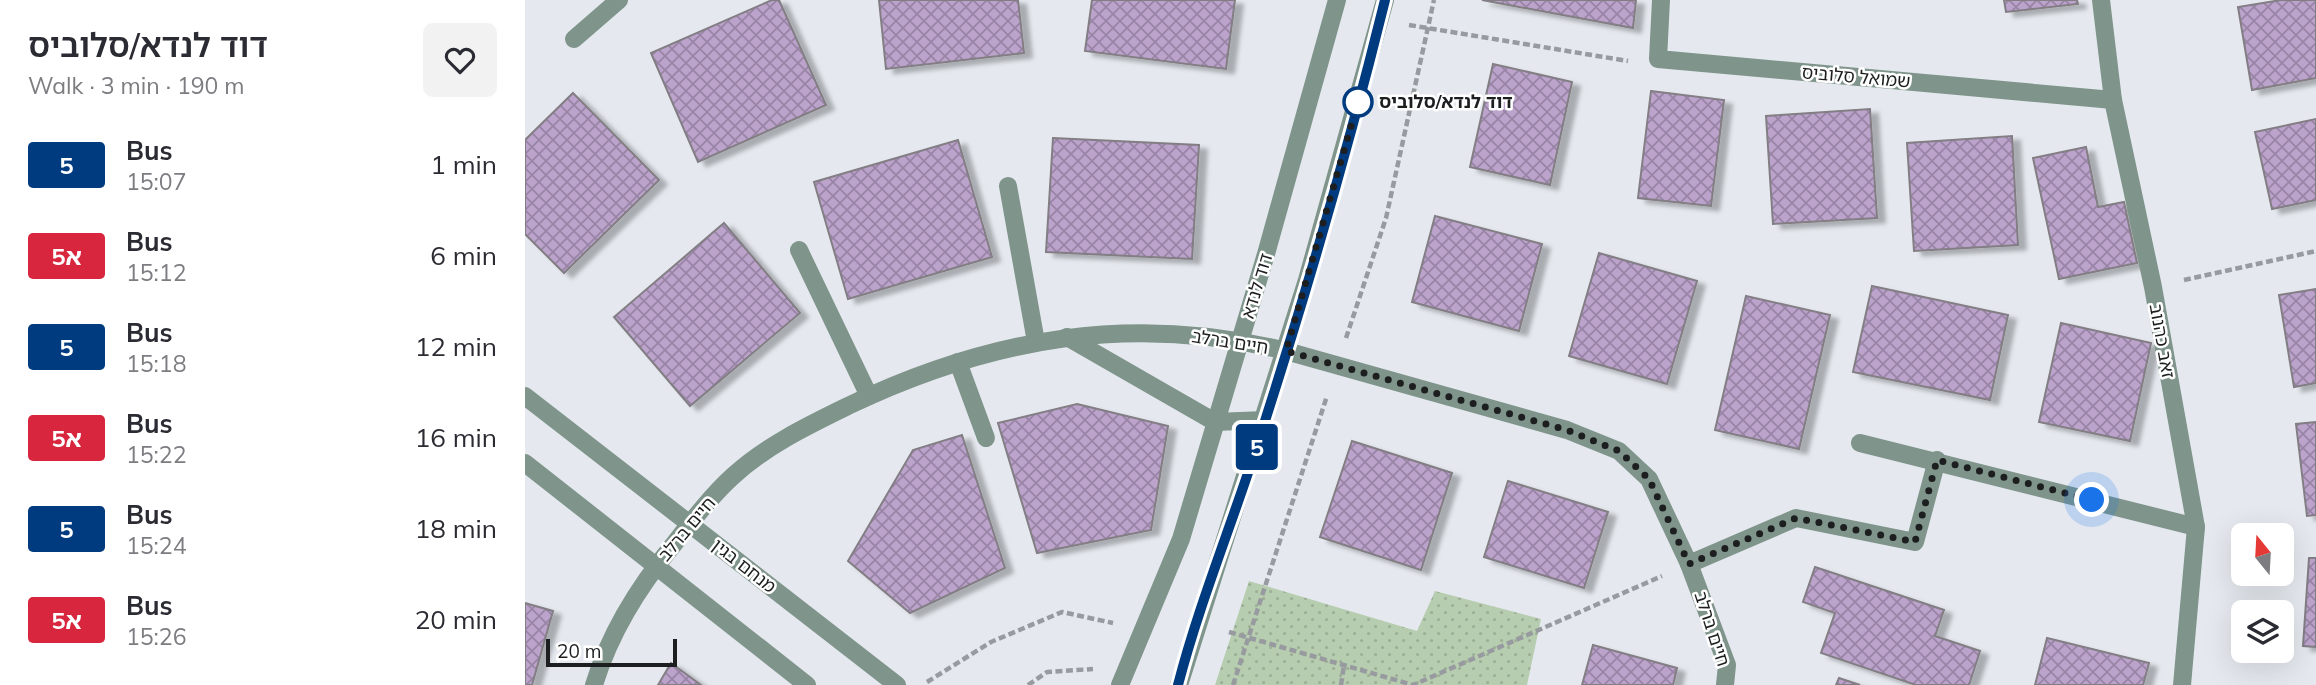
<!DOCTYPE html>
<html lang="en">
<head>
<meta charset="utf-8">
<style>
  body { margin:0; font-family:Mulish,"Noto Sans Hebrew",sans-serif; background:#f2f2f3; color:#2b2b33; height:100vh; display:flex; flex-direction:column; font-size:26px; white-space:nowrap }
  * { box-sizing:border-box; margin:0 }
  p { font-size:23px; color:#7c7c81 }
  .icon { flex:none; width:38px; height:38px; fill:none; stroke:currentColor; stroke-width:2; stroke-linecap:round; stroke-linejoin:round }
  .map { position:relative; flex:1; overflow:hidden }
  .side { display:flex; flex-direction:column; background:#fff; width:525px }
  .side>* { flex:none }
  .badge { padding:0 14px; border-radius:5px; font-size:24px; line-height:46px }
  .needle { width:46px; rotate:342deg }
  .buttons { position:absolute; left:1706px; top:523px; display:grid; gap:14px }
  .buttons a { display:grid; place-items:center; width:63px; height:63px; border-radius:10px; background:#fff; box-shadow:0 7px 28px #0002; font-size:35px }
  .scale { position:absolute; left:21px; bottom:18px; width:131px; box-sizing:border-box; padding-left:7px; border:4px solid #1d1e20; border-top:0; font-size:19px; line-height:24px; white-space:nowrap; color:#1d1e20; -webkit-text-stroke:5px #fff; paint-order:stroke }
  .you { position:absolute; width:35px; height:35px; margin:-18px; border:5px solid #fff; border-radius:50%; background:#1a73e8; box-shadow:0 0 0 10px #1a73e833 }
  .map>.badge { position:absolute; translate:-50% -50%; box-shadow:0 0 0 4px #fff }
  .round { display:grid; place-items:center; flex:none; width:74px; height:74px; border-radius:10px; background:#f2f2f3 }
  .overview { display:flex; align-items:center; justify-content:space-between; height:119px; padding:0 28px }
  h1 { font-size:33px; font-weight:600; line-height:52px }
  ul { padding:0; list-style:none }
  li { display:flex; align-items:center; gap:21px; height:91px; padding:0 28px }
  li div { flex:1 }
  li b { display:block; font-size:26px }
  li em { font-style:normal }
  li .badge { min-width:77px; font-weight:700; text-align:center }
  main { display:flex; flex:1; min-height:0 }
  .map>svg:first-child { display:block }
</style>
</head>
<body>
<main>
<section class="side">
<div class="overview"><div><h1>דוד לנדא/סלוביס</h1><p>Walk · 3 min · 190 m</p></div><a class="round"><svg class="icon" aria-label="heart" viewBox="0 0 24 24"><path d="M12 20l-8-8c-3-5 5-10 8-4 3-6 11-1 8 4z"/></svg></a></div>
<ul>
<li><span class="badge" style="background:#003b80;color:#fff">5</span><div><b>Bus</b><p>15:07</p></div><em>1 min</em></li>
<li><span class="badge" style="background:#d7263d;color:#fff">5א</span><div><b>Bus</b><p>15:12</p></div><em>6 min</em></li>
<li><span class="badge" style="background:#003b80;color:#fff">5</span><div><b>Bus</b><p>15:18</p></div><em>12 min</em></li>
<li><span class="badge" style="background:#d7263d;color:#fff">5א</span><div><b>Bus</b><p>15:22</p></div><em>16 min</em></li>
<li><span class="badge" style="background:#003b80;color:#fff">5</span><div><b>Bus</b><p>15:24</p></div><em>18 min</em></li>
<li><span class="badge" style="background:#d7263d;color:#fff">5א</span><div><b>Bus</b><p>15:26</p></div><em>20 min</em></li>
</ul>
</section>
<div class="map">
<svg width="1791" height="685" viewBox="0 0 1791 685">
  <defs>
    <pattern id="grass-dots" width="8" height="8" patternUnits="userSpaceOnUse" patternTransform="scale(1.75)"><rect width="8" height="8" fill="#b7cdb0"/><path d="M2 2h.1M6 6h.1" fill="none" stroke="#9db097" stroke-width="1.8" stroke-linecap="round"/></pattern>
    <pattern id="building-cross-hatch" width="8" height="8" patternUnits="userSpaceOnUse" patternTransform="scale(1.75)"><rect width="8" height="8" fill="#bca3cc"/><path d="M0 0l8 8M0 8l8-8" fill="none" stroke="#9884a5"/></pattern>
    <filter id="shadow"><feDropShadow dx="8" dy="4.5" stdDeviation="2" flood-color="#0004"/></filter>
  </defs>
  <rect width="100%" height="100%" fill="#e5e9ef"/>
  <path fill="url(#grass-dots)" d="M724,581L892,631L910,591L1016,619L1002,685H690Z"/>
  <g fill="url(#building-cross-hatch)" stroke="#827e84" stroke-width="2" filter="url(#shadow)">
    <path d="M247,0H254L301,105L173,162L126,53Z"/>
    <path d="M354,0H493L499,53L361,69Z"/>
    <path d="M567,0H710L701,69L560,51Z"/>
    <path d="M957,0H1111L1108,28Z"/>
    <path d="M1479,0H1552L1553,4L1481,12Z"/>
    <path d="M1756,0H1791V78L1727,90L1713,7Z"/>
    <path d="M968,64L1047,82L1025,185L945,167Z"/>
    <path d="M1126,91L1199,100L1186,206L1113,198Z"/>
    <path d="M48,93L134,180L39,273L0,234V140Z"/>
    <path d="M1345,109L1352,218L1248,224L1241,116Z"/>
    <path d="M1791,119V200L1747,209L1730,132Z"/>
    <path d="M1487,136L1493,245L1389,251L1382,143Z"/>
    <path d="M528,138L674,145L667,259L521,252Z"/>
    <path d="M433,140L467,257L323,299L289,182Z"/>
    <path d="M1561,147L1573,207L1599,202L1612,263L1534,279L1508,158Z"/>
    <path d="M910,216L1017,244L994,331L887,302Z"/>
    <path d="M199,223L275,313L165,406L89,317Z"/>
    <path d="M1074,253L1172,281L1142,384L1044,356Z"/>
    <path d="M1347,286L1483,315L1465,400L1328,372Z"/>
    <path d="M1791,289V383L1769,387L1754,295Z"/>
    <path d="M1221,296L1305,315L1274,449L1190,430Z"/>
    <path d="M1536,323L1626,343L1605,441L1514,422Z"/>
    <path d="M552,404L643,426L626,530L512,553L473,423Z"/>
    <path d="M1791,422V515L1782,516L1771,424Z"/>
    <path d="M437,435L480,568L385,613L323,561L388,450Z"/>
    <path d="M827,441L927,473L896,570L795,537Z"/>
    <path d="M983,481L1083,512L1059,588L959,557Z"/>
    <path d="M1784,558H1791V647L1778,646Z"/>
    <path d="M1290,567L1419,610L1410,636L1455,651L1444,685H1391L1296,653L1310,613L1278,602Z"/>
    <path d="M0,603L28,611L7,685H0Z"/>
    <path d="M1522,638L1624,663L1618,685H1510Z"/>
    <path d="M1068,645L1152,668L1148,685H1057Z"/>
    <path d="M146,663L176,685H133Z"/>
    <path d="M1314,678L1335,685H1311Z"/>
  </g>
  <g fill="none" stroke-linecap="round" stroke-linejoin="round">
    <g stroke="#979a9f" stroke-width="4.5" stroke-dasharray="7 3.5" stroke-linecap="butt">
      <path d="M884,25L1103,61"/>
      <path d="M1659,280L1791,251"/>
      <path d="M821,338L861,218L909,0"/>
      <path d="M704,632L888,685L1137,576"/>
      <path d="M402,682L466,642L537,612L588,623"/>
      <path d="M503,685L522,672L568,669"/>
      <path d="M708,685L802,396"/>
      <path d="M816,685L819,665"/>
    </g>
    <g stroke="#7f948a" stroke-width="18">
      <path d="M483,186L511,342"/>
      <path d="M274,250L344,396"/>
      <path d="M433,362L461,438"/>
      <path d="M1164,564L1271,518L1390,542L1412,460"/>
    </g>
    <g stroke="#7f948a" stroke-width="18">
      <path d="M1136,0L1133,59L1588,100"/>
      <path d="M1576,0L1588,100L1628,287L1671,527L1657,685"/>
      <path d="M49,39L94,0"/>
      <path d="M542,337L690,422L740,420"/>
      <path d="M0,396L372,685"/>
      <path d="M1335,443L1671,527"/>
      <path d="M0,463L282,685"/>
      <path d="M69,685C85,632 114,586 149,544C167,521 186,496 208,476C242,445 284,425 325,405C466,338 607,313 761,351L1042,430L1094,451L1124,479L1164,564L1202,665L1200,685"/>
      <path d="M595,685L656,539L741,254L812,0"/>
      <path d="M654,685L782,280L860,0"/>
    </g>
  </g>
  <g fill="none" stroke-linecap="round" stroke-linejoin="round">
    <g stroke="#fff" stroke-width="16">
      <path id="line" d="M653,685C673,608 703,534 728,458C777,308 822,154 860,0"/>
    </g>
    <use href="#line" stroke="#003b80" stroke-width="10"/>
    <path stroke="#1d1e20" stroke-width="7" stroke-dasharray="0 12.6" d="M833,102L761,351L1042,430L1094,451L1124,479L1164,564L1271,518L1390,542L1412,460L1567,500"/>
  </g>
  <circle fill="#fff" stroke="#003b80" stroke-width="3.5" cx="833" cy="102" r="14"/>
  <g text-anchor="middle" stroke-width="5" stroke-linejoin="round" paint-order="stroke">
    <g font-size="18" fill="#1d1e20" stroke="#fff">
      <text transform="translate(1331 77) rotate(5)" y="6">שמואל סלוביס</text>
      <text transform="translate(732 286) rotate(-73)" y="6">דוד לנדא</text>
      <text transform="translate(1637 341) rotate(80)" y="6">זאב כהנוב</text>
      <text transform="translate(705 342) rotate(9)" y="6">חיים ברלב</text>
      <text transform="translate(162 529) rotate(-50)" y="6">חיים ברלב</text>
      <text transform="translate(219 566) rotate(38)" y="6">מנחם בגין</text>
      <text transform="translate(1187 629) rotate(72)" y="6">חיים ברלב</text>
    </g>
    <g font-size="18" font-weight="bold" fill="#1d1e20" stroke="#fff" text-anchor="start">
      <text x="854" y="108">דוד לנדא/סלוביס</text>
    </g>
  </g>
</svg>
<div class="buttons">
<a><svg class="needle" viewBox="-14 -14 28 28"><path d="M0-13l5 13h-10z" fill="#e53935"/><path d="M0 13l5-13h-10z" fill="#7c7c81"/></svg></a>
<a><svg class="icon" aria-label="layers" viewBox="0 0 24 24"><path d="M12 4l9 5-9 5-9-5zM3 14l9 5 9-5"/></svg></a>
</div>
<div class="scale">20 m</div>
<div class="you" style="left:1567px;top:500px"></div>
<b class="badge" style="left:732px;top:447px;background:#003b80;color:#fff">5</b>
</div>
</main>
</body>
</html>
